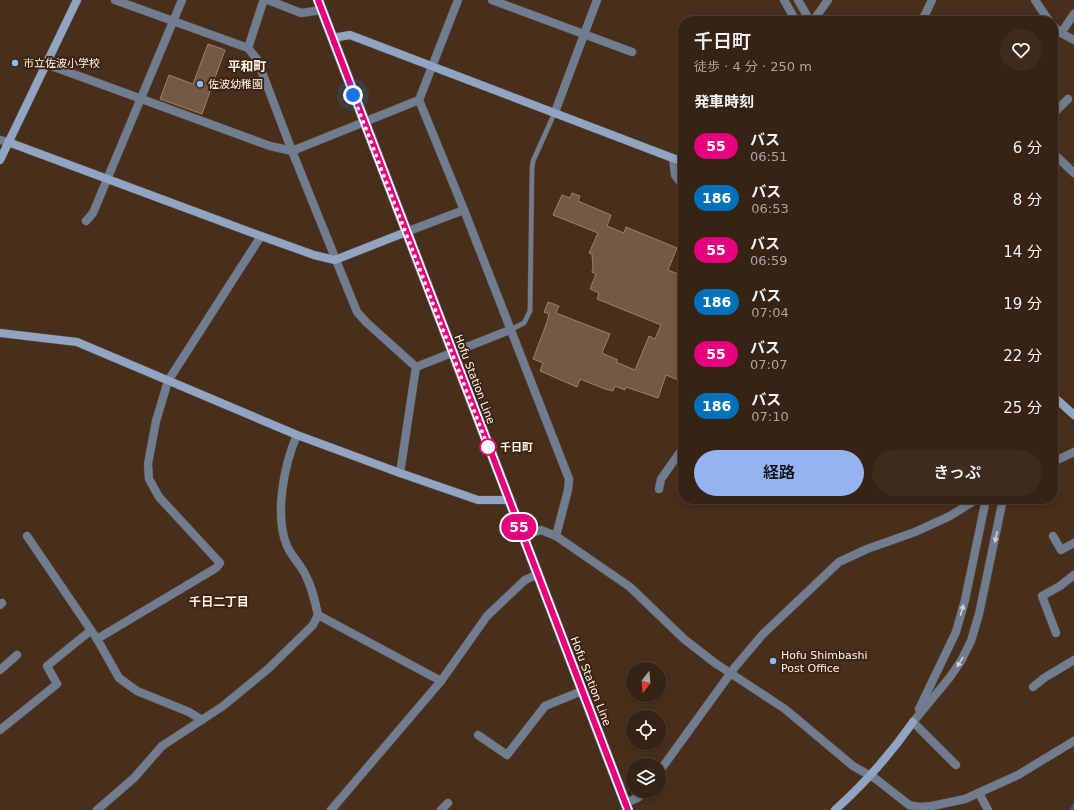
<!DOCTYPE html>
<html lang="ja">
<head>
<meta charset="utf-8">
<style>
  body { margin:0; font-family:"DejaVu Sans","Noto Sans JP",sans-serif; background:#3d2b1d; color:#f1f3f6; height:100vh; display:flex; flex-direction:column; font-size:15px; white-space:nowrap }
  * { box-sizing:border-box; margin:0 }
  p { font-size:13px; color:#aaa4a0 }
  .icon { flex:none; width:22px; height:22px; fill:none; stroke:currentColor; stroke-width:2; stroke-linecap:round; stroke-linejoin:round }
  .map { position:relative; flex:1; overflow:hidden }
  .sheet { position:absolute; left:678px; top:16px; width:380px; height:488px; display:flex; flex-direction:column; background:#362314; border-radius:16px; box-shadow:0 2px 6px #0003,0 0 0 1px #504034 }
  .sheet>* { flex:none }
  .badge { padding:0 8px; border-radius:13px; font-size:14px; line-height:26px }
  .needle { width:26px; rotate:196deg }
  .tools { position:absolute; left:626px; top:662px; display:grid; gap:8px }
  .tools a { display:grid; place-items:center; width:40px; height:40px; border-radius:50%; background:#362314; box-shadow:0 2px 6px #0003,0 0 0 1px #504034; font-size:20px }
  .you { position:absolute; width:20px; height:20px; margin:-10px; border:3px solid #fff; border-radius:50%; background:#1a73e8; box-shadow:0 0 0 6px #1a73e833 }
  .map>.badge { position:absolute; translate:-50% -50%; box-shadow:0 0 0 2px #fff }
  h2 { padding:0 16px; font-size:15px; line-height:36px }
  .round { display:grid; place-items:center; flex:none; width:42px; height:42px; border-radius:21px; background:#3d2b1d }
  .headline { display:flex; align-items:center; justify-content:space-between; height:68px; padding:0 16px }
  h1 { font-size:19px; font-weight:600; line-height:30px }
  .cta { display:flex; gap:8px; margin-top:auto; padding:8px 16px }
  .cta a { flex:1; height:46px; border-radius:24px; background:#95b2f1; color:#111; font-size:16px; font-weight:600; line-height:46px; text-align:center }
  .cta a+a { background:#3d2b1d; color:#f1f3f6 }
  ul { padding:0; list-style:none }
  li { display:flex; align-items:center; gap:12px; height:52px; padding:0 16px }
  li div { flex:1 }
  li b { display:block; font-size:15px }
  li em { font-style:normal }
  li .badge { min-width:44px; font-weight:700; text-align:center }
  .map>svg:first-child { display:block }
</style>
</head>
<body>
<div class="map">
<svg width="1074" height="810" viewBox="0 0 1074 810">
  <rect width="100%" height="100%" fill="#482f1b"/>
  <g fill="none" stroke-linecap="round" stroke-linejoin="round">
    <path stroke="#39547d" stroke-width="3" d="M1071,810L1074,805"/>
  </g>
  <g fill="#745943" stroke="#9d8069">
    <path d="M208,44L225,50L202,114L160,99L169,75L193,84Z"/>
    <path d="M572,193L580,196L578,201L611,215L607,226L624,233L626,227L677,248L668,270L683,276V341L679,350L683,351V382L666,375L658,398L626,387L625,390L615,386L613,391L605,389L580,379L577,387L540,371L543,363L533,359L547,322L549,314L544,312L548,302L559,306L556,313L610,334L602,353L618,360L616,362L635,370L649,336L655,339L661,325L597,299L599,293L590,289L596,274L592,272L593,268L592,254L589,253L598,233L553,215L562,195L570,198Z"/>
  </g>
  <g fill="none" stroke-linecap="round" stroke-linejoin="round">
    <g stroke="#654e3c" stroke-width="5.5">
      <path id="lane" d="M510,330L524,323L530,311L532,169L533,161L555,112"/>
    </g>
    <g stroke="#654e3c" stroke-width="9">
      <g id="street">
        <path d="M115,0L248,48L257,59L292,151L357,312L366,322L416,367"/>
        <path d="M268,0L301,13L322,10"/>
        <path d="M458,0L419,100L464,210L569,479L568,490L556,536"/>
        <path d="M492,0L632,52"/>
        <path d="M784,0L796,21"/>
        <path d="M798,0L810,21"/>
        <path d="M1035,0L1049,21"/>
        <path d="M813,21L828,0"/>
        <path d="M922,21L932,0"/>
        <path d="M1053,26L1061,33L1074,40"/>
        <path d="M1061,33L1074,14"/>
        <path d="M248,48L263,2"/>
        <path d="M46,64L270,146L292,151L419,100"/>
        <path d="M555,112L597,0"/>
        <path d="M1053,114L1068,99"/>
        <path d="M0,140L8,142"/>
        <path d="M1053,153L1074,173"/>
        <path d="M673,158L675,175L683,186"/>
        <path d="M86,221L93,213L182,0"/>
        <path d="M406,232L464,210"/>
        <path d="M416,367L510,330"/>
        <path d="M1053,462L1074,452"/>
        <path d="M400,473L416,367"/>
        <path d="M659,489L661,479L683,448"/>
        <path d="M27,536L97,639L119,678L137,691L189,712L202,720"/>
        <path d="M523,536L541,530L556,536L630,587L684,639L715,663L785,709L853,766L876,779L909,805L919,807L932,806L965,799L1018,775L1074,741"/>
        <path d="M1053,536L1061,550L1074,543"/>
        <path d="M0,605L2,603"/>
        <path d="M318,615L441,681"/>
        <path d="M1056,633L1042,596L1060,586L1074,575"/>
        <path d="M97,639L216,568L220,563L159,497L149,479L148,464L156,421L168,381L261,236"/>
        <path d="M0,670L17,655"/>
        <path d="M1033,687L1044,678L1074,660"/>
        <path d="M919,709L956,632L965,600L986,499"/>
        <path d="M913,722L950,677L961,661L971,641L979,614L1003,499"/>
        <path d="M913,722L956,765"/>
        <path d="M0,730L57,684L47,666L90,631"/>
        <path d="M478,735L507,755L545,706L582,691"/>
        <path d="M659,772L735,667L763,634L839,562L867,549L915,532L950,516L977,499"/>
        <path d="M979,793L988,810"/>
        <path d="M626,803L639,797L643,791"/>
        <path d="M97,810L134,778L162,746L223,706L268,669L313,625L318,615C315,601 312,587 305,574C300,564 292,557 287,546C274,515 284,465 297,435"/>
        <path d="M331,810L441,681L487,616L525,580L538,574"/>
        <path d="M441,810L448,803"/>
      </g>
    </g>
    <g stroke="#654e3c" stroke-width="9">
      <g id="secondary">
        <path d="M332,38L350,35L683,162"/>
        <path d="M8,142L261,236L314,255L335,260L406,232"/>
        <path d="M0,160L77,0"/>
        <path d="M0,333L77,342L297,435L400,473L478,500H509"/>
        <path d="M1053,396L1074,415"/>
        <path d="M835,810C865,783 890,755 913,722"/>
      </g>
    </g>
    <g stroke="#654e3c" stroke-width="11">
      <path id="primary" d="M318,0L628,810"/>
    </g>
    <use href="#lane" stroke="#707c90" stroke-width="4.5"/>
    <use href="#street" stroke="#707c90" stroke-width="8"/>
    <use href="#secondary" stroke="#90a4c4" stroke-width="8"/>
    <use href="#primary" stroke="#a8c2eb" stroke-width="10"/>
  </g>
  <defs><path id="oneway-solid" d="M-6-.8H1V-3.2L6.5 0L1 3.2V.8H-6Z"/></defs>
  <g fill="#d3cfd0">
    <use href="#oneway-solid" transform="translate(996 537) rotate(102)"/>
    <use href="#oneway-solid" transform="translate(962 610) rotate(-74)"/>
    <use href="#oneway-solid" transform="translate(960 662) rotate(121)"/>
  </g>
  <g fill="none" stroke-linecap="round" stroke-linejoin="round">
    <g stroke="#fff" stroke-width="9">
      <path id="line" d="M318,0L628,810"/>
    </g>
    <use href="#line" stroke="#e6007e" stroke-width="6"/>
    <path stroke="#fdf3eb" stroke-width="4" stroke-dasharray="0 7.2" d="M353,95L488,447"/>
  </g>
  <g fill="#8eb9fc" stroke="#3d2511" stroke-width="1.5">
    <circle cx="15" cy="63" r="4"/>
    <circle cx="200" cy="84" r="4"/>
    <circle cx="773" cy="661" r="4"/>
  </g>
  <circle fill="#fff" stroke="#e6007e" stroke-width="2" cx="488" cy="447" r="8"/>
  <g text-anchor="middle" stroke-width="4" stroke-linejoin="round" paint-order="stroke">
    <g font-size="11" fill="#fdf3eb" stroke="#3d2511" text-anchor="start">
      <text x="23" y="67">市立佐波小学校</text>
      <text x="208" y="88">佐波幼稚園</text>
      <text x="781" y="659">Hofu Shimbashi<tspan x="781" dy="13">Post Office</tspan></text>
    </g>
    <g font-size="11" fill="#fdf3eb" stroke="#3d2511">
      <text transform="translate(475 379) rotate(69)" y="4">Hofu Station Line</text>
      <text transform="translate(591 681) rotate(69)" y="4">Hofu Station Line</text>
    </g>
    <g font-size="11" font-weight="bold" fill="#fdf3eb" stroke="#3d2511" text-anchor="start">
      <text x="500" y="451">千日町</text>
    </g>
    <g font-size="12" font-weight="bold" fill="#fdf3eb" stroke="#3d2511">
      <text x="219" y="606">千日二丁目</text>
    </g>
    <g font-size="13" font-weight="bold" fill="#fdf3eb" stroke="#3d2511">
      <text x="247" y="71">平和町</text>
    </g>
  </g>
</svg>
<div class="tools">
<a><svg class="needle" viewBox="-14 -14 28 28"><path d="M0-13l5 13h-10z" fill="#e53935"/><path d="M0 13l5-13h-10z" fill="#aaa4a0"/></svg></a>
<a><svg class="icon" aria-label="locate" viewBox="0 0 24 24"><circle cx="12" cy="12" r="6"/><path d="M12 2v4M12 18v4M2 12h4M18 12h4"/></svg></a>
<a><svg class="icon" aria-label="layers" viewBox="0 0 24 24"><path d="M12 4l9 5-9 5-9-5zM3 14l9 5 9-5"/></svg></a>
</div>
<div class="you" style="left:353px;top:95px"></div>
<b class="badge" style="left:519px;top:527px;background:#e6007e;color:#fff">55</b>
<section class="sheet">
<div class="headline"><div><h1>千日町</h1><p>徒歩 · 4 分 · 250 m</p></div><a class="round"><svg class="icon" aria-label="heart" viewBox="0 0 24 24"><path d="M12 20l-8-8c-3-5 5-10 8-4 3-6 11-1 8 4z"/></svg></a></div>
<h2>発車時刻</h2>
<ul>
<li><span class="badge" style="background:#e6007e;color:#fff">55</span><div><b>バス</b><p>06:51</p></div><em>6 分</em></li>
<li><span class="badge" style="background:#0072bc;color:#fff">186</span><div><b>バス</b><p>06:53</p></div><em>8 分</em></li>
<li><span class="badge" style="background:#e6007e;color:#fff">55</span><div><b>バス</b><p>06:59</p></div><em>14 分</em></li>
<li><span class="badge" style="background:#0072bc;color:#fff">186</span><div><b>バス</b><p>07:04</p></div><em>19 分</em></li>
<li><span class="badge" style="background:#e6007e;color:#fff">55</span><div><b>バス</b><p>07:07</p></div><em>22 分</em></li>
<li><span class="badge" style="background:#0072bc;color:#fff">186</span><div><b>バス</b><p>07:10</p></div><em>25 分</em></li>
</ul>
<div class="cta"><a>経路</a><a>きっぷ</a></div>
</section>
</div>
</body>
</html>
